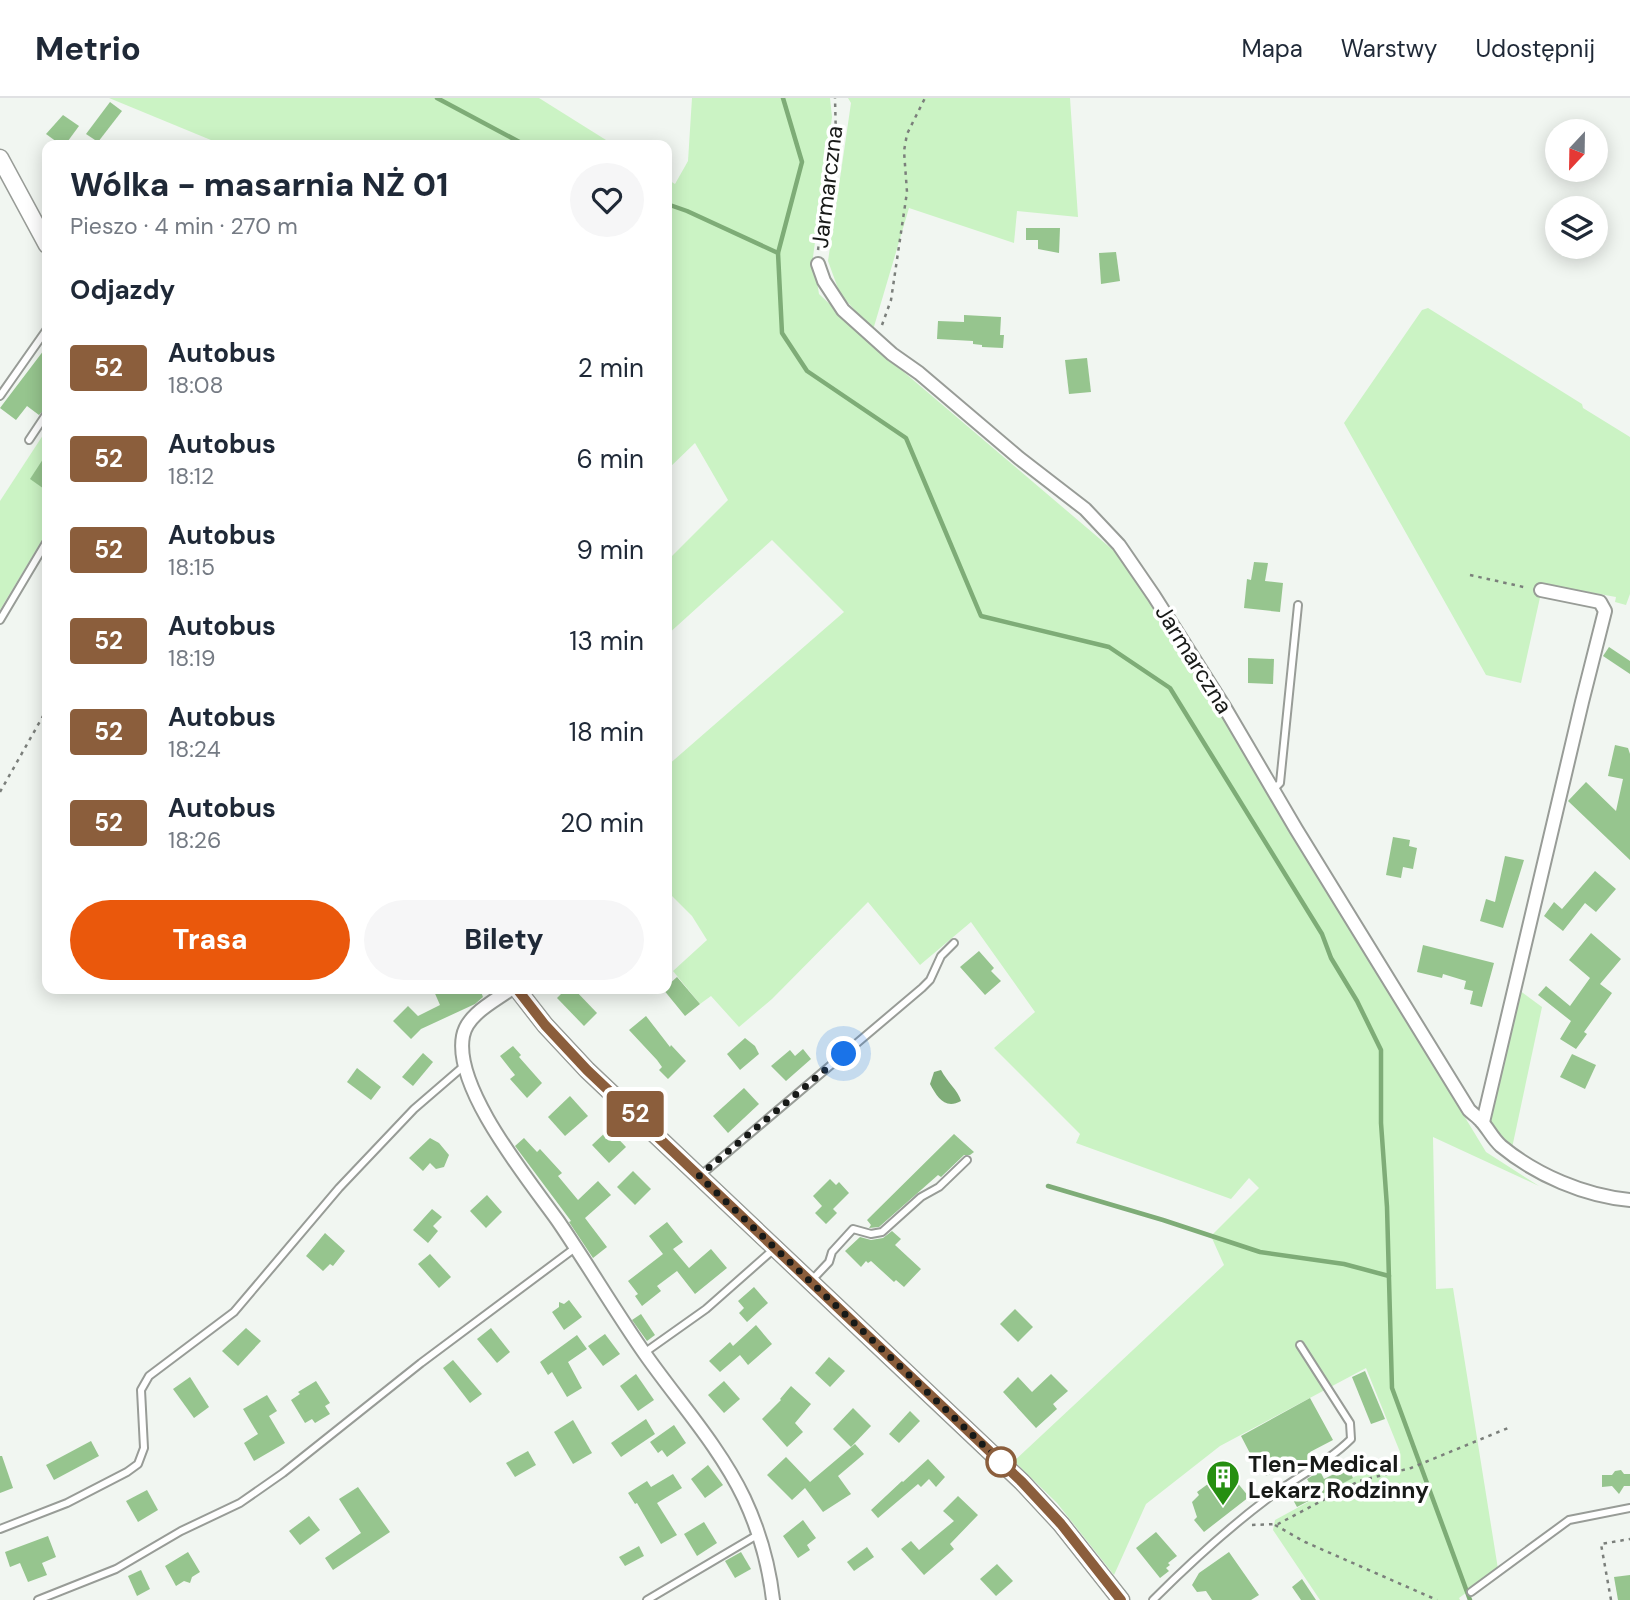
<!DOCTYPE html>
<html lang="pl">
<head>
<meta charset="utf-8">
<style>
  body { margin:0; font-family:"DM Sans",sans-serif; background:#f6f6f7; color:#1f2937; height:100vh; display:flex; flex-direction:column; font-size:26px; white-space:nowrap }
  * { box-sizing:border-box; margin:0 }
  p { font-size:23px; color:#747a83 }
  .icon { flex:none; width:38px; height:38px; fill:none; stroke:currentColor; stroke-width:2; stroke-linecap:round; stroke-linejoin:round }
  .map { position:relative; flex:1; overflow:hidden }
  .side { position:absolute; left:42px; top:42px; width:630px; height:854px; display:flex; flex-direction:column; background:#fff; border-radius:14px; box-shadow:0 4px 18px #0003 }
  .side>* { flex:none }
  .badge { padding:0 14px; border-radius:5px; font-size:24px; line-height:46px }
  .needle { width:46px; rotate:202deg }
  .tools { position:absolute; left:1545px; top:21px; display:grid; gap:14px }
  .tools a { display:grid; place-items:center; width:63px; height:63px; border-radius:50%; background:#fff; box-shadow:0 4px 18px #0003; font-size:35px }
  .you { position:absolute; width:35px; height:35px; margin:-18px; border:5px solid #fff; border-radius:50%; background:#1a73e8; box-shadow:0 0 0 10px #1a73e833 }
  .map>.badge { position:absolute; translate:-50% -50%; box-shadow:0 0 0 4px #fff }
  h2 { padding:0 28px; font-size:26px; line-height:63px }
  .round { display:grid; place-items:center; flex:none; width:74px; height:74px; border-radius:37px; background:#f6f6f7 }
  .overview { display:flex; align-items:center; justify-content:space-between; height:119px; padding:0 28px }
  h1 { font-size:33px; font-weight:800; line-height:52px }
  .button { display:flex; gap:14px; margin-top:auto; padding:14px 28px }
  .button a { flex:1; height:80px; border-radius:42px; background:#ea580c; color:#fff; font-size:28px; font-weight:800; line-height:80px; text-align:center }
  .button a+a { background:#f6f6f7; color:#1f2937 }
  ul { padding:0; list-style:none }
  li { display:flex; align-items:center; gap:21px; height:91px; padding:0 28px }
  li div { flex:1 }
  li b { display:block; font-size:26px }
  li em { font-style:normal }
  li .badge { min-width:77px; font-weight:700; text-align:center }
  header { display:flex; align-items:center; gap:42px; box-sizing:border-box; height:98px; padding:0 35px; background:#fff; border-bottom:2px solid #e0e1e3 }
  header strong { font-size:33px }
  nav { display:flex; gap:38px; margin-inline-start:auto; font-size:24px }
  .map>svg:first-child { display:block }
</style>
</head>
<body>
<header>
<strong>Metrio</strong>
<nav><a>Mapa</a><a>Warstwy</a><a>Udostępnij</a></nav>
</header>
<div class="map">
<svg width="1630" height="1502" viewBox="0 0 1630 1502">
  <rect width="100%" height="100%" fill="#f1f6f1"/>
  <g fill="#cbf3c4">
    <path d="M109,0H539L614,47H223Z"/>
    <path d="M692,0H830L832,19L813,159L819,196L885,258L1120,458L1224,622L1486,1054L1539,1088L1433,1039L1436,1191L1453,1190L1498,1471L1459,1500L1460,1502H1320L1273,1432L1275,1422L1400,1354L1366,1270L1220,1348L1146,1406L1114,1477L1057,1405L1014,1363L1224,1167L1211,1138L1259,1090L1249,1080L1231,1101L1076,1045L1080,1036L994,950L1035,914L971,824L920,867L868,804L772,901L739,929L711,898L700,906L673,873L707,842L692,818L667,793V752L671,747L667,741V668L844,514L772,442L667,537V463L728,402L695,345L667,372V81L675,86L688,63Z"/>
    <path d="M848,0H1070L1078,119L1017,113L1014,145L909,110L873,232L840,196L828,163L851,5Z"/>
    <path d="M1428,210L1582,306L1583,310L1630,339V496L1626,507L1615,504L1616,499L1543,486L1521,585L1486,577L1344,325L1422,212Z"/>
    <path d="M47,331V434L0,512V403Z"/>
    <path d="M1519,892L1542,909L1512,1050L1490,1027Z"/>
  </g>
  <path fill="#7eac77" d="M941,972C947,984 958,992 961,1003C945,1012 937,999 930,986L934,974Z"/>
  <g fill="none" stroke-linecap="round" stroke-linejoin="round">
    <g stroke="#7eac77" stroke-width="4.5">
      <path d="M437,0L525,47"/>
      <path d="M667,106L687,113L778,155L782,235L807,273L906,340L981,518L1109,549L1170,590L1322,836L1331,860L1357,903L1381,952V1025L1387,1109L1392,1290L1470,1502"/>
      <path d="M778,155L802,64L783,0"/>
      <path d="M1048,1088L1163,1122L1260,1154L1344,1166L1389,1178"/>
    </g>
  </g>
  <g fill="#96c58e">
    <path d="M110,4L122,13L98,44L86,36Z"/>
    <path d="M63,17L79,28L65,47H61L46,36Z"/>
    <path d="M1026,130H1060L1059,155L1038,151V142H1026Z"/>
    <path d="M1116,154L1120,183L1101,186L1099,155Z"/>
    <path d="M964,217L1001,219L1000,237H1004L1003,250L982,249V247L973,246V243L937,241L938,223L964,224Z"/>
    <path d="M47,248V309L39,317L27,308L16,322L0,310Z"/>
    <path d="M1087,260L1091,294L1069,296L1065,262Z"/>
    <path d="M47,355V393L30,381Z"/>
    <path d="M1254,464L1268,465L1265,483L1283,485L1280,514L1244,510L1247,481L1251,482Z"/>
    <path d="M1609,549L1630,563V576L1603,558Z"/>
    <path d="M1248,560L1274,561L1273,586L1248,585Z"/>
    <path d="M1615,647L1628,650L1630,656V762L1568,703L1586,684L1616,713L1623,681L1608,678Z"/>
    <path d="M1393,739L1410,742L1409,748L1417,750L1413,771L1403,769L1401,780L1386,777Z"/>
    <path d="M1505,758L1524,762L1503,830L1480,823L1486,801L1495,804Z"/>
    <path d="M1595,773L1616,791L1596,814L1585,805L1563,833L1544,818L1554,804L1562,811Z"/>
    <path d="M1591,835L1621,861L1600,886L1612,895L1584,934L1587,936L1576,951L1560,941L1571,923L1538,897L1546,888L1570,908L1590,880L1569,862Z"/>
    <path d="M1423,847L1494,865L1482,909L1470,906L1473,893L1464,891L1466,883L1443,876L1442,880L1417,874Z"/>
    <path d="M979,853L994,870L991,873L1001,883L985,897L960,869Z"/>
    <path d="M677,879L700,906L685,918L663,891H667V888Z"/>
    <path d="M433,891H480L483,899L475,906L421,931L411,941L393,923L408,908L418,918L440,907Z"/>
    <path d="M566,891H574L597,915L584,928L557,900Z"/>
    <path d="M646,918L670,949L671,947L686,963L668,981L659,972L662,969L657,962L629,932Z"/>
    <path d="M745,940L755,948L759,956L740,972L727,956Z"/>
    <path d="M513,948L521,957L519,959L542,985L527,1000L510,981L515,977L500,958Z"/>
    <path d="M803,951L811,961L786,983L771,968L790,952L795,958Z"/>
    <path d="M423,955L433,964L413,988L402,979Z"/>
    <path d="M1572,956L1596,967L1585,991L1560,979Z"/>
    <path d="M357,970L381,989L371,1002L347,984Z"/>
    <path d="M744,990L759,1006L728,1035L713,1018Z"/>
    <path d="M570,998L588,1018L565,1038L548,1019Z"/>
    <path d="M609,1031L626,1049L609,1065L592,1047Z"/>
    <path d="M954,1036L974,1054L970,1057H964L941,1079L938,1077L879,1129L869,1130L871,1127L867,1122Z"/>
    <path d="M430,1040L439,1045L449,1057L444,1069L436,1071L430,1065L423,1073L409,1060Z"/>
    <path d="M524,1040L537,1054L540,1051L562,1075L558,1078L578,1102L598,1083L611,1097L585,1120L607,1149L593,1160L569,1124L571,1123L515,1048Z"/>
    <path d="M633,1073L651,1091L635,1107L617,1089Z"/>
    <path d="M830,1081L836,1087L839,1084L849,1095L833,1111L837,1115L826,1126L815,1115L822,1108L813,1098Z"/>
    <path d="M487,1097L502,1114L486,1130L470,1113Z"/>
    <path d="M432,1111L442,1119L433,1128L438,1133L428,1145L413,1132Z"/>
    <path d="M667,1124L683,1144L673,1151L689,1170L711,1151L727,1170L695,1196L677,1173L657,1188L661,1193L642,1208L635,1198L638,1196L628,1183L663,1156L649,1138Z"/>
    <path d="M892,1133L901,1141L895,1147L921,1171L904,1189L896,1182L894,1184L871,1163L868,1165L866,1163L861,1169L845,1153L860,1139L871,1142L883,1140Z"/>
    <path d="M325,1135L345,1153L333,1168L330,1166L323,1173L306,1158Z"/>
    <path d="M430,1156L451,1179L439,1190L418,1166Z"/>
    <path d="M754,1189L768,1205L747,1224L739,1215L744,1210L738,1203Z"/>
    <path d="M569,1202L582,1219L564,1232L552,1214L559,1209V1204L564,1206Z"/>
    <path d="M1015,1211L1033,1229L1018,1244L1000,1226Z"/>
    <path d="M641,1216L655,1237L647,1243L632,1222Z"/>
    <path d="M756,1227L772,1246L748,1267L740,1257L720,1274L709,1263L730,1244L733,1248Z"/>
    <path d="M246,1230L261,1243L238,1268L222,1253Z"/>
    <path d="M491,1230L510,1254L497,1265L477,1241Z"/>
    <path d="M605,1236L620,1256L603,1268L588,1248Z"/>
    <path d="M577,1237L587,1251L568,1264L582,1290L567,1299L552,1274L548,1277L540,1264Z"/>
    <path d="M829,1259L845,1273L830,1289L815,1275Z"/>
    <path d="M453,1262L482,1296L470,1305L443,1270Z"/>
    <path d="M1365,1273L1385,1321L1371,1326L1352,1279Z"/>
    <path d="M636,1276L654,1302L638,1313L620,1288Z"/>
    <path d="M1051,1276L1068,1293L1053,1306L1057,1311L1036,1330L1003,1294L1018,1279L1032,1294Z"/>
    <path d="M190,1279L209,1309L194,1320L173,1291Z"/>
    <path d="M316,1283L330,1305L325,1308L330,1316L315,1325L312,1321L305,1325L291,1302L300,1296L298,1294Z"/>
    <path d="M724,1283L740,1301L724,1315L708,1297Z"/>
    <path d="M791,1288L811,1306L795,1325L803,1334L787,1349L762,1321L781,1302L780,1301Z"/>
    <path d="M267,1297L277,1313L269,1318L285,1345L254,1363L244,1345L258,1336L243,1311Z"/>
    <path d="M1310,1300L1333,1342L1310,1354L1314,1363L1302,1371L1297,1362L1266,1378L1257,1361L1254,1363L1241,1338Z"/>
    <path d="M853,1310L871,1328L851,1349L833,1331Z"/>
    <path d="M910,1313L920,1323L899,1345L889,1336Z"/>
    <path d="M646,1321L655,1336L621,1359L611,1345Z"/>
    <path d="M573,1322L592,1355L573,1366L554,1334Z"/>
    <path d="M674,1327L686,1345L667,1359L662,1352L658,1355L650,1344Z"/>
    <path d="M91,1343L99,1358L54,1382L46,1367Z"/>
    <path d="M855,1346L864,1356L838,1378L851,1396L823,1414L805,1390L792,1402L767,1377L786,1359L810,1384Z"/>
    <path d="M528,1353L536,1367L515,1379L506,1365Z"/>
    <path d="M0,1358H2L13,1390L0,1395Z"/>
    <path d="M928,1361L945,1379L936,1389L929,1381L921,1389L918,1386L878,1420L871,1412L902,1383L903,1384Z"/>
    <path d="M1222,1366L1249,1399L1204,1434L1194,1422L1197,1419L1192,1404L1199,1397L1197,1394L1216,1380L1211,1375Z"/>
    <path d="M708,1367L723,1387L705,1400L691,1381Z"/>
    <path d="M1348,1369L1353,1380L1297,1409L1291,1398L1311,1388L1307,1381L1320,1373L1324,1381Z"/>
    <path d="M1621,1372L1624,1376H1630V1388H1624L1619,1396L1612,1388L1602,1389V1377H1612L1615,1373Z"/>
    <path d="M673,1376L682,1390L657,1405L677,1437L661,1446L637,1405L635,1406L628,1395L647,1383L651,1389Z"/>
    <path d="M358,1389L390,1434L333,1472L325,1460L361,1435L339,1401Z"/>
    <path d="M147,1392L158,1412L138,1424L126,1403Z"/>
    <path d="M958,1398L978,1417L950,1446L954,1451L924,1477L901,1451L911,1443L919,1452L954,1423L943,1413Z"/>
    <path d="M309,1418L320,1432L300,1447L289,1433Z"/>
    <path d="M803,1422L816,1440L807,1447L810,1452L798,1460L783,1438Z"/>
    <path d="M704,1424L717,1445L697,1458L684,1436Z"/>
    <path d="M1156,1434L1177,1458L1168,1465L1170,1467L1166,1470L1169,1473L1160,1480L1136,1450Z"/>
    <path d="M48,1438L56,1459L42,1465L47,1477L28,1484L20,1465L10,1469L5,1454Z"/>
    <path d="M639,1448L644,1458L625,1468L619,1459Z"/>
    <path d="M867,1449L874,1459L854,1473L847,1464Z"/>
    <path d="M188,1454L200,1474L192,1479L190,1485L184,1483L176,1488L165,1468Z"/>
    <path d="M741,1454L751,1471L735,1480L725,1463Z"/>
    <path d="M1229,1454L1259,1497L1251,1502H1212L1206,1493L1197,1494L1192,1487L1199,1475Z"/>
    <path d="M997,1466L1013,1483L996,1498L980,1481Z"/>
    <path d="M141,1472L150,1491L137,1498L128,1478Z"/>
    <path d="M1630,1477V1502H1618L1614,1479Z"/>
    <path d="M1302,1481L1316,1502H1301L1292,1489Z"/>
  </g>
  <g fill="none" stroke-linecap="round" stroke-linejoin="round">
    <g stroke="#989c97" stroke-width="10">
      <g id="service">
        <path d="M0,298L47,231"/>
        <path d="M29,342L47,315"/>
        <path d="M0,522L47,443"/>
        <path d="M1274,691L1280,685L1298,507"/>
        <path d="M701,1077L922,890L930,882L941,858L954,845"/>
        <path d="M812,1182L829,1164L832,1154L853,1131L871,1136L882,1134L921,1099L939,1089L967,1062"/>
        <path d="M644,1255L706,1211L774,1151"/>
        <path d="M0,1431L67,1405L127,1374L138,1366L144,1350L141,1292L149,1278L234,1214L339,1090L414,1011L465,967"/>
        <path d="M1471,1494L1569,1422L1630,1410"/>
        <path d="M38,1502L116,1471L181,1433L240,1405L283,1375L421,1265L575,1150"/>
        <path d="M647,1502L759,1436"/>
        <path d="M1153,1502C1189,1466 1226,1432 1267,1401C1294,1380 1327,1365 1351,1341L1350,1325L1300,1247"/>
      </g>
    </g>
    <g stroke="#989c97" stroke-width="16">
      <g id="minor">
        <path d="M818,166L824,183L843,212L892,256L919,275L1019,360L1085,411L1119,447L1154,498L1225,610L1296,731L1469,1012C1473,1016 1478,1019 1481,1023C1488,1030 1492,1040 1501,1048C1536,1077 1585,1098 1630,1102"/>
        <path d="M511,891C495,903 467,916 463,938C453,990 528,1081 558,1123C588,1167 615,1213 645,1256C678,1303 719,1348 744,1400C759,1432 769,1467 773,1502"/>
        <path d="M1483,1024L1582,604L1605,513L1600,504L1541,492"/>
      </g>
    </g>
    <g stroke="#989c97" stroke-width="19">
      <g id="tertiary">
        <path d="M0,60L47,147"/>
        <path d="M517,891L545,927L587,972L1022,1384L1061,1426L1121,1502"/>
      </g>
    </g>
    <g stroke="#7b7f7b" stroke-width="2.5" stroke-dasharray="3.5 5" stroke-linecap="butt">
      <path d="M818,152L836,41L835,0"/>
      <path d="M882,227L891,202L907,94L904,53L907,36L925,0"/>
      <path d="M1470,477L1528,490"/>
      <path d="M0,694L47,611"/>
      <path d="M1252,1427L1278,1426L1359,1383L1411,1370L1508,1330"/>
      <path d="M1275,1427L1305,1444L1437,1502"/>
      <path d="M1611,1502L1601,1446L1630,1441"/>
    </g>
    <use href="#service" stroke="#fff" stroke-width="6"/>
    <use href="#minor" stroke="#fff" stroke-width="12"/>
    <use href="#tertiary" stroke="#fff" stroke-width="16"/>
  </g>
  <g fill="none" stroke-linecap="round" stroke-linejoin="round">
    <g stroke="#fff" stroke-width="16">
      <path id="line" d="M517,891L545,927L587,972L1022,1384L1061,1426L1121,1502"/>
    </g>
    <use href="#line" stroke="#8b5e3c" stroke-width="10"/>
    <path stroke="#181a18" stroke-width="7" stroke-dasharray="0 12.6" d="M844,956L699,1078L1001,1364"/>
  </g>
  <defs>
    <g id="building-pin" transform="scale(1.75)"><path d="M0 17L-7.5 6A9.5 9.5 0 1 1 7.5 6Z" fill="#268f11" stroke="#fff"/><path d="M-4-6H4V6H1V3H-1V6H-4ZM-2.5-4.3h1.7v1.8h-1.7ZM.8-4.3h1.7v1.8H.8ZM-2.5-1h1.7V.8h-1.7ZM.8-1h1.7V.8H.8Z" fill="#fff"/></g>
  </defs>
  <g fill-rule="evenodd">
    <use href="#building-pin" x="1223" y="1379"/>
  </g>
  <circle fill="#fff" stroke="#8b5e3c" stroke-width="3.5" cx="1001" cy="1364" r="14"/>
  <g text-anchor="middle" stroke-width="7" stroke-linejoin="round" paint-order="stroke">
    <g font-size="23" fill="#181a18" stroke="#fff">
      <text transform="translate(827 89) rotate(-83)" y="8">Jarmarczna</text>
      <text transform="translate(1194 561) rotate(58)" y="8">Jarmarczna</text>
    </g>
    <g font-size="23" font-weight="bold" fill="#181a18" stroke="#fff" text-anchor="start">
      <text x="1248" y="1374">Tlen-Medical<tspan x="1248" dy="26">Lekarz Rodzinny</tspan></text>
    </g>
  </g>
</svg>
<div class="tools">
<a><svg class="needle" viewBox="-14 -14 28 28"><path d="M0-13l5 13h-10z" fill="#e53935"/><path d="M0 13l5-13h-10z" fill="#747a83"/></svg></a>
<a><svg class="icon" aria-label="layers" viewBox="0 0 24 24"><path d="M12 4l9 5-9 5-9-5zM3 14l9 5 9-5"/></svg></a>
</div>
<div class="you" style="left:844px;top:956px"></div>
<b class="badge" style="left:635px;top:1016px;background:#8b5e3c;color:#fff">52</b>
<section class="side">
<div class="overview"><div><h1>Wólka - masarnia NŻ 01</h1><p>Pieszo · 4 min · 270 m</p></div><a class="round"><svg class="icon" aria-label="heart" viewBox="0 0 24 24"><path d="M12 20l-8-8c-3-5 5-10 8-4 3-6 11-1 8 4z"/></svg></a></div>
<h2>Odjazdy</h2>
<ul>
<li><span class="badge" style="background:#8b5e3c;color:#fff">52</span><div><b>Autobus</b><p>18:08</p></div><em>2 min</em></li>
<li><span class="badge" style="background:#8b5e3c;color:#fff">52</span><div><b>Autobus</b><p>18:12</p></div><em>6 min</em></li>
<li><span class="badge" style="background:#8b5e3c;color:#fff">52</span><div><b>Autobus</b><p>18:15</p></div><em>9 min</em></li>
<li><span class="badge" style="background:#8b5e3c;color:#fff">52</span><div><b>Autobus</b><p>18:19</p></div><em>13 min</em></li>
<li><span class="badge" style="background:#8b5e3c;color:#fff">52</span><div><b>Autobus</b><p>18:24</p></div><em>18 min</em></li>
<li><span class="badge" style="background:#8b5e3c;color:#fff">52</span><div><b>Autobus</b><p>18:26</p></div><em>20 min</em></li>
</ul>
<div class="button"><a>Trasa</a><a>Bilety</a></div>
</section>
</div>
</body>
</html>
